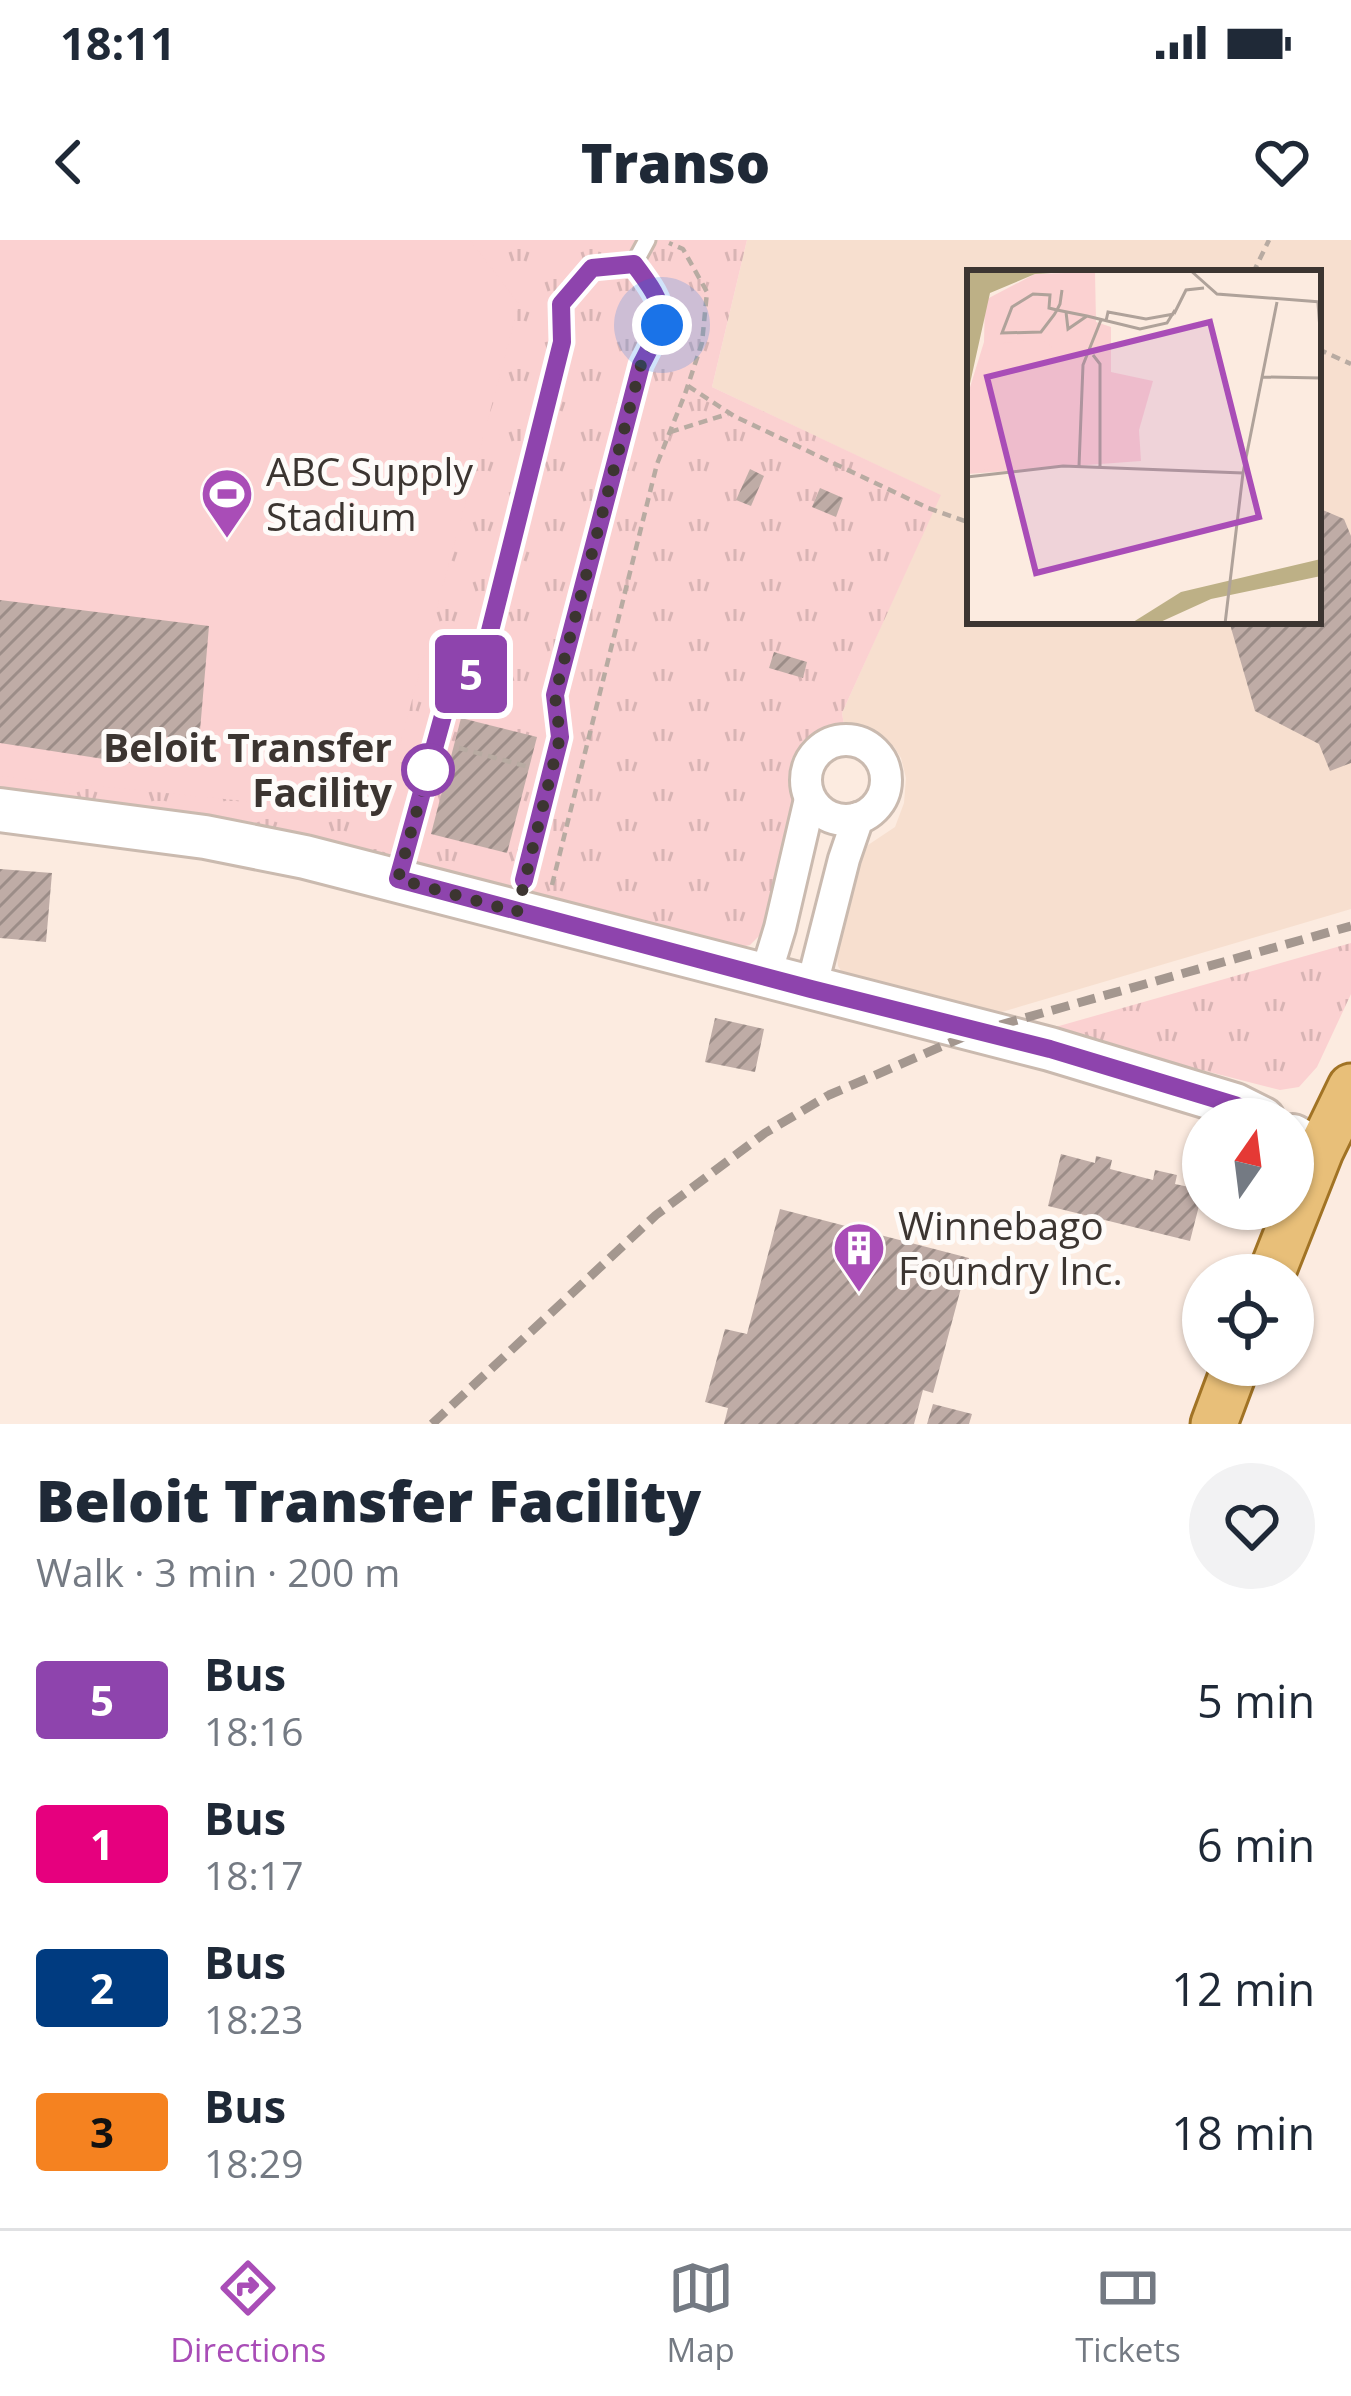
<!DOCTYPE html>
<html lang="en">
<head>
<meta charset="utf-8">
<style>
  body { margin:0; font-family:"Open Sans",sans-serif; background:#f2f2f3; color:#1f2937; height:100vh; display:flex; flex-direction:column; font-size:45px; white-space:nowrap }
  * { box-sizing:border-box; margin:0 }
  p { font-size:39px; color:#747a83 }
  .icon { flex:none; width:66px; height:66px; fill:none; stroke:currentColor; stroke-width:2; stroke-linecap:round; stroke-linejoin:round }
  .map { position:relative; height:1184px; overflow:hidden }
  .sheet { display:flex; flex-direction:column; background:#fff; flex:1 }
  .sheet>* { flex:none }
  .badge { padding:0 24px; border-radius:9px; font-size:42px; line-height:78px }
  .needle { width:78px; rotate:14deg }
  .controls { position:absolute; left:1182px; top:858px; display:grid; gap:24px }
  .controls a { display:grid; place-items:center; width:132px; height:132px; border-radius:50%; background:#fff; box-shadow:0 3px 9px #0004; font-size:60px }
  .you { position:absolute; width:60px; height:60px; margin:-30px; border:9px solid #fff; border-radius:50%; background:#1a73e8; box-shadow:0 0 0 18px #1a73e833 }
  .map>.badge { position:absolute; translate:-50% -50%; box-shadow:0 0 0 6px #fff }
  .round { display:grid; place-items:center; flex:none; width:126px; height:126px; border-radius:63px; background:#f2f2f3 }
  .overview { display:flex; align-items:center; justify-content:space-between; height:204px; padding:0 36px }
  h1 { font-size:57px; font-weight:800; line-height:90px }
  ul { padding:0; list-style:none }
  li { display:flex; align-items:center; gap:36px; height:144px; padding:0 36px }
  li div { flex:1 }
  li b { display:block; font-size:45px }
  li em { font-style:normal }
  li .badge { min-width:132px; font-weight:700; text-align:center }
  .status { display:flex; justify-content:space-between; align-items:center; height:84px; padding:0 60px; background:#fff; direction:ltr }
  .status svg { height:33px; fill:currentColor }
  header { display:flex; justify-content:space-between; align-items:center; height:156px; padding:0 36px; background:#fff; font-size:54px; font-weight:800 }
  .dock { display:flex; justify-content:space-around; align-items:center; height:168px; border-top:3px solid #e0e1e3; background:#fff; font-size:33px; color:#747a83 }
  .dock a { display:grid; justify-items:center; gap:6px }
  .dock .selected { color:#a94db7 }
  .map>svg:first-child { display:block }
</style>
</head>
<body>
<div class="status"><b>18:11</b><svg viewBox="0 0 49 12"><path d="M0 12V9h3v3zM5 12V6h3v6zM10 12V3h3v9zM15 12V0h3v12zM26 1h20v11H26zM47 4h2v5h-2z"/></svg></div>
<header><svg class="icon" aria-label="back" viewBox="0 0 24 24"><path d="M15 5l-7 7 7 7"/></svg>Transo<svg class="icon" aria-label="heart" viewBox="0 0 24 24"><path d="M12 20l-8-8c-3-5 5-10 8-4 3-6 11-1 8 4z"/></svg></header>
<div class="map">
<svg width="1351" height="1184" viewBox="0 0 1351 1184">
  <defs>
    <pattern id="park-tufts" width="24" height="20" patternUnits="userSpaceOnUse" patternTransform="scale(3)"><rect width="24" height="20" fill="#fbd1d1"/><path d="M3 7l-1-3M5 7V3M7 7l1-3M15 17l-1-3M17 17v-4M19 17l1-3" fill="none" stroke="#d8b4b4"/></pattern>
    <pattern id="building-hatch" width="6" height="6" patternUnits="userSpaceOnUse" patternTransform="scale(3)"><rect width="6" height="6" fill="#bfaca6"/><path d="M-1 1l2-2M0 6l6-6M5 7l2-2" fill="none" stroke="#9c8d88"/></pattern>
  </defs>
  <rect width="100%" height="100%" fill="#fcebe0"/>
  <path fill="#f7dfcf" fill-rule="evenodd" d="M747,0H1351V669L988,776L843,734L838,726L836,705L854,636L868,605L895,587L904,563L906,538L901,518L894,507L866,487L844,485L842,473L940,255L712,147ZM970,33H1318V381H970Z"/>
  <g fill="url(#park-tufts)">
    <path d="M0,0H747L712,147L941,255L842,473L844,485L831,487L815,494L803,503L792,518L789,542L794,569L765,690L750,705L737,708L0,553Z"/>
    <path d="M1351,703V754L1317,827L1299,847L1280,850L1045,790Z"/>
  </g>
  <path fill="#fbd1d1" d="M0,0H470L519,64L381,575L0,536Z"/>
  <g fill="url(#building-hatch)">
    <path d="M750,229L764,236L751,266L736,260Z"/>
    <path d="M820,248L843,258L836,277L812,267Z"/>
    <path d="M1318,268L1344,279L1351,296V523L1330,531L1319,504L1255,471L1229,381H1318Z"/>
    <path d="M0,360L209,386L199,502L157,495L149,526L0,503Z"/>
    <path d="M774,412L807,422L803,438L769,428Z"/>
    <path d="M461,478L537,497L507,613L431,594Z"/>
    <path d="M0,629L52,633L46,702L0,698Z"/>
    <path d="M715,778L764,789L755,832L705,822Z"/>
    <path d="M1061,914L1095,923L1096,916L1112,920L1110,929L1153,940L1155,930L1177,935L1175,944L1203,950L1190,1001L1048,966Z"/>
    <path d="M780,969L969,1018L933,1153L923,1150L914,1184H724L728,1168L705,1162L725,1089L747,1094Z"/>
    <path d="M933,1164L972,1174L969,1184H927Z"/>
  </g>
  <g fill="none" stroke-linecap="round" stroke-linejoin="round">
    <g stroke="#cabaaf" stroke-width="21">
      <g id="lane">
        <path d="M634,24L647,0"/>
        <path d="M399,636L446,465L483,419L562,102L561,64L593,28L634,24"/>
        <path d="M517,669L560,497L555,455L641,125C667,75 670,70 634,24"/>
      </g>
    </g>
    <g stroke="#cabaaf" stroke-width="36">
      <g id="street">
        <circle cx="846" cy="540" r="40"/>
        <path d="M765,737L780,688L810,559"/>
        <path d="M811,749L844,619L858,578"/>
      </g>
    </g>
    <g stroke="#cabaaf" stroke-width="48">
      <g id="secondary">
        <path d="M0,570L205,597L305,617L1050,809L1235,865L1263,879"/>
        <path d="M1293,896L1320,911"/>
      </g>
    </g>
    <g stroke="#a17325" stroke-width="51">
      <g id="primary">
        <path d="M1271,1035L1320,911L1351,847"/>
        <path d="M1214,1184L1236,1125"/>
      </g>
    </g>
    <g stroke="#b8aba2" stroke-width="4.5" stroke-dasharray="9 6" stroke-linecap="butt">
      <path d="M1253,33L1269,0"/>
      <path d="M1318,109L1351,124"/>
      <path d="M688,146L734,176L928,268L970,283"/>
      <path d="M670,192L728,174"/>
      <path d="M459,508L529,527"/>
      <path d="M552,645L657,224L685,154L702,103L707,52L683,9L669,3"/>
    </g>
    <use href="#lane" stroke="#fff" stroke-width="15"/>
    <use href="#street" stroke="#fff" stroke-width="30"/>
    <use href="#secondary" stroke="#fff" stroke-width="42"/>
    <use href="#primary" stroke="#e8bf79" stroke-width="45"/>
    <path stroke="#a4978f" stroke-width="9" stroke-dasharray="18 9" stroke-linecap="butt" d="M432,1184L656,975L765,893L829,855L975,792L1351,686"/>
  </g>
  <g fill="none" stroke-linecap="round" stroke-linejoin="round">
    <g stroke="#fff" stroke-width="27">
      <path id="line" d="M524,640L560,497L555,455L641,125C667,75 669,70 634,24L592,28L561,64L562,102L483,419L446,465L398,639L811,749L1050,809L1235,865L1263,879"/>
    </g>
    <use href="#line" stroke="#8e44ad" stroke-width="18"/>
    <path stroke="#3c3531" stroke-width="12" stroke-dasharray="0 21.6" d="M428,530L398,639L517,672L560,497L555,455L641,125L662,85"/>
  </g>
  <defs>
    <g id="stadium-pin" transform="scale(2.7)"><path d="M0 17L-7.5 6A9.5 9.5 0 1 1 7.5 6Z" fill="#a94db7" stroke="#fefbf9"/><path d="M0-5a6.5 5 0 1 0 0 10a6.5 5 0 1 0 0-10ZM-3.5-1.8h7v3.6h-7Z" fill="#fff"/></g>
    <g id="building-pin" transform="scale(2.7)"><path d="M0 17L-7.5 6A9.5 9.5 0 1 1 7.5 6Z" fill="#a94db7" stroke="#fefbf9"/><path d="M-4-6H4V6H1V3H-1V6H-4ZM-2.5-4.3h1.7v1.8h-1.7ZM.8-4.3h1.7v1.8H.8ZM-2.5-1h1.7V.8h-1.7ZM.8-1h1.7V.8H.8Z" fill="#fff"/></g>
  </defs>
  <g fill-rule="evenodd">
    <use href="#stadium-pin" x="227" y="254"/>
    <use href="#building-pin" x="859" y="1008"/>
  </g>
  <circle fill="#fff" stroke="#8e44ad" stroke-width="6" cx="428" cy="530" r="24"/>
  <g text-anchor="middle" stroke-width="10" stroke-linejoin="round" paint-order="stroke">
    <g font-size="39" fill="#3c3531" stroke="#fefbf9" text-anchor="start">
      <text x="266" y="246">ABC Supply<tspan x="266" dy="45">Stadium</tspan></text>
      <text x="898" y="1000">Winnebago<tspan x="898" dy="45">Foundry Inc.</tspan></text>
    </g>
    <g font-size="39" font-weight="bold" fill="#3c3531" stroke="#fefbf9" text-anchor="end">
      <text x="392" y="522">Beloit Transfer<tspan x="392" dy="45">Facility</tspan></text>
    </g>
  </g>
  <g transform="translate(967 30)">
    <rect width="354" height="354" fill="#fcebe0"/>
    <path d="M128,2L129,52L144,57V102L186,111L172,160L174,191L0,204V127L17,72L18,30L68,4Z" fill="#fbd1d1"/>
    <path d="M75,69L109,97L107,187L0,202V135L18,75Z" fill="#fbd1d1"/>
    <path d="M0,0H132L68,4L23,23L0,127ZM354,289V306L244,329L189,354H163L214,322Z" fill="#bdb086"/>
    <path fill="none" stroke="#afa29a" stroke-width="3" d="M223,0L250,24L354,32M95,20L93,34L90,40L87,45L74,62L35,63L45,37L66,24L83,25L82,38L90,40L120,46L173,59L200,53L208,40M351,33L354,73M99,42L101,59L120,46M207,44L219,20L237,18M139,51L141,42L179,49L207,44M126,85L133,94V197M296,107L354,108M112,196L116,95L134,50M0,207L96,196L276,203M258,354L276,203L310,32"/>
    <path fill="#a94db7" fill-opacity="0.15" stroke="#a94db7" stroke-width="6" d="M243,52L292,247L69,303L20,107Z"/>
    <rect width="354" height="354" fill="none" stroke="#3c3531" stroke-width="6"/>
  </g>
</svg>
<div class="controls">
<a><svg class="needle" viewBox="-14 -14 28 28"><path d="M0-13l5 13h-10z" fill="#e53935"/><path d="M0 13l5-13h-10z" fill="#747a83"/></svg></a>
<a><svg class="icon" aria-label="locate" viewBox="0 0 24 24"><circle cx="12" cy="12" r="6"/><path d="M12 2v4M12 18v4M2 12h4M18 12h4"/></svg></a>
</div>
<div class="you" style="left:662px;top:85px"></div>
<b class="badge" style="left:471px;top:434px;background:#8e44ad;color:#fff">5</b>
</div>
<section class="sheet">
<div class="overview"><div><h1>Beloit Transfer Facility</h1><p>Walk · 3 min · 200 m</p></div><a class="round"><svg class="icon" aria-label="heart" viewBox="0 0 24 24"><path d="M12 20l-8-8c-3-5 5-10 8-4 3-6 11-1 8 4z"/></svg></a></div>
<ul>
<li><span class="badge" style="background:#8e44ad;color:#fff">5</span><div><b>Bus</b><p>18:16</p></div><em>5 min</em></li>
<li><span class="badge" style="background:#e6007e;color:#fff">1</span><div><b>Bus</b><p>18:17</p></div><em>6 min</em></li>
<li><span class="badge" style="background:#003b80;color:#fff">2</span><div><b>Bus</b><p>18:23</p></div><em>12 min</em></li>
<li><span class="badge" style="background:#f58220;color:#111">3</span><div><b>Bus</b><p>18:29</p></div><em>18 min</em></li>
</ul>
</section>
<nav class="dock">
<a class="selected"><svg class="icon" aria-label="directions" viewBox="0 0 24 24"><path d="M12 3l9 9-9 9-9-9zM9 14v-3h6M13 9l2 2-2 2"/></svg>Directions</a>
<a><svg class="icon" aria-label="map" viewBox="0 0 24 24"><path d="M3 6l6-2 6 2 6-2v14l-6 2-6-2-6 2zM9 4v14M15 6v14"/></svg>Map</a>
<a><svg class="icon" aria-label="tickets" viewBox="0 0 24 24"><path d="M3 7h18v10H3zM15 7v10"/></svg>Tickets</a>
</nav>
</body>
</html>
